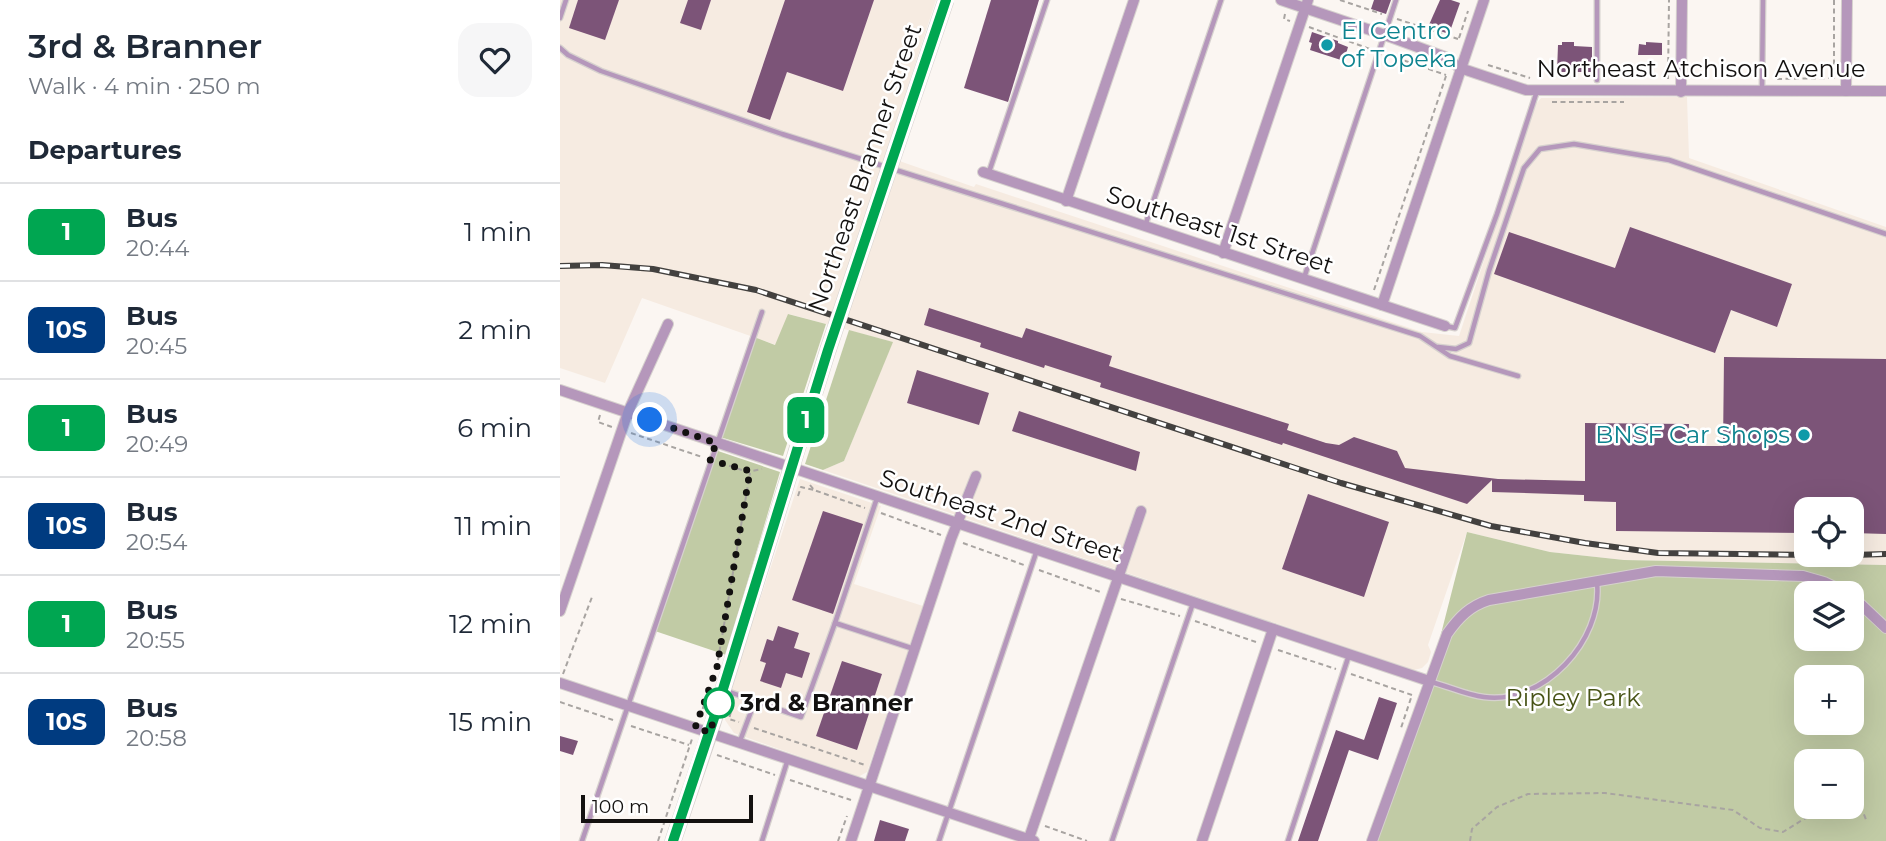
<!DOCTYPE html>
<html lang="en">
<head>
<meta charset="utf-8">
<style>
  body { margin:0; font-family:Montserrat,sans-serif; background:#f6f6f7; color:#1f2937; height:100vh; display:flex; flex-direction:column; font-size:26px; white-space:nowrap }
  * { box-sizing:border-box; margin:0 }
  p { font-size:23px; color:#747a83 }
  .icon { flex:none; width:38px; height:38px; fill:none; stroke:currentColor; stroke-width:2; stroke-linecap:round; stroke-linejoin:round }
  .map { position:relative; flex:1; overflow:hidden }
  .sheet { display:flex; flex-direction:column; background:#fff; width:560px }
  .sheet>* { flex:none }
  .badge { padding:0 14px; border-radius:10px; font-size:24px; line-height:46px }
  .controls { position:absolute; left:1234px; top:497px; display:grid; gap:14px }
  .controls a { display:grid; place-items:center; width:70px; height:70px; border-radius:14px; background:#fff; box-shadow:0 7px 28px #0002; font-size:35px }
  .scale { position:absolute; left:21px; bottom:18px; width:172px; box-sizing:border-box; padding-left:7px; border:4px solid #131110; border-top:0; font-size:19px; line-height:24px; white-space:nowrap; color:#131110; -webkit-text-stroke:5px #fff; paint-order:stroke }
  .you { position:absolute; width:35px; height:35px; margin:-18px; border:5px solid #fff; border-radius:50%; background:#1a73e8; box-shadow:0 0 0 10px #1a73e833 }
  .map>.badge { position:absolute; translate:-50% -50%; box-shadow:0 0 0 4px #fff }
  h2 { padding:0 28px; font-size:26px; line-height:63px }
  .round { display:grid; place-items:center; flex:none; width:74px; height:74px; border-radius:21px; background:#f6f6f7 }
  .head { display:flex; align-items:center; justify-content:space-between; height:119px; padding:0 28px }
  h1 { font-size:33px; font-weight:600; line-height:52px }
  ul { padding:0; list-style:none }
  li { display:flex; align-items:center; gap:21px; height:98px; padding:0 28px; border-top:2px solid #e0e1e3 }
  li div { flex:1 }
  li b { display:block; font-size:26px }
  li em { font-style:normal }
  li .badge { min-width:77px; font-weight:700; text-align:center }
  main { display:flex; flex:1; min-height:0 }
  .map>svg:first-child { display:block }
</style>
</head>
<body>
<main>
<section class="sheet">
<div class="head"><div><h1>3rd &amp; Branner</h1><p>Walk · 4 min · 250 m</p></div><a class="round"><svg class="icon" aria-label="heart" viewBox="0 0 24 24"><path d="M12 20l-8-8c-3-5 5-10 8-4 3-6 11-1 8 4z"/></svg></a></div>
<h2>Departures</h2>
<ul>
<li><span class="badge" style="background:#00a651;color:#fff">1</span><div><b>Bus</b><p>20:44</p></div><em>1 min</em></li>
<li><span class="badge" style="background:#003b80;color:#fff">10S</span><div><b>Bus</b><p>20:45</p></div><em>2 min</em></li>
<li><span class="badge" style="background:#00a651;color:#fff">1</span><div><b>Bus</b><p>20:49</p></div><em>6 min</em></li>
<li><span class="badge" style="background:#003b80;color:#fff">10S</span><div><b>Bus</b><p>20:54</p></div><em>11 min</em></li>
<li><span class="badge" style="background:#00a651;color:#fff">1</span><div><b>Bus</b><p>20:55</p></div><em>12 min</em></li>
<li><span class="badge" style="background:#003b80;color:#fff">10S</span><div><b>Bus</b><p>20:58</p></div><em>15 min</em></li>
</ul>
</section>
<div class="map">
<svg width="1326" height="841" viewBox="0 0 1326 841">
  <rect width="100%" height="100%" fill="#fbf6f2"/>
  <g fill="#f6ebe1" fill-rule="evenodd">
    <path d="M0,0H376L325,156L414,187L416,184L862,332L899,336L976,104L981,98L1127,97L1129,158L1326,227V565L1064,560L990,552L907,532L868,645L871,652L868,662L862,668L854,670L263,470L284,461L332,342L229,314L216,345L82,298L45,383L0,368ZM1246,509H1292V555H1246Z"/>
    <path d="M240,479L321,506L294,584L363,606L307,772L298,777L174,733L165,720L168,696Z"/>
  </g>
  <g fill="#c1cba5" fill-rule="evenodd">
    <path d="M228,314L266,324L223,456L160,437L194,337L215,345Z"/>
    <path d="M289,330L333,342L284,461L263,470L245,464Z"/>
    <path d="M155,450L220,472L166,655L92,630Z"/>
    <path d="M907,532L990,552L1064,560L1326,565V841H815L869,681ZM1246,593H1292V639H1246ZM1246,677H1292V723H1246ZM1246,761H1292V807H1246Z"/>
  </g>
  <g fill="#7c5478">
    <path d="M18,0H59L45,40L9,28Z"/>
    <path d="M128,0H151L141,30L120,23Z"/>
    <path d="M225,0H314L283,91L227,72L210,120L187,112Z"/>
    <path d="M431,0H479L448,102L404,88Z"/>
    <path d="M814,0H831L826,14L811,9Z"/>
    <path d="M880,0H891L900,3L889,34L868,27Z"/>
    <path d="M752,32L778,41V43L788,47L784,61L750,50L752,43L749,42Z"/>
    <path d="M1002,42H1014V46L1032,47V72H997L998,45H1002Z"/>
    <path d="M1086,42L1102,43V55H1078L1079,44L1086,45Z"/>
    <path d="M1070,227L1232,284L1217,327L1171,310L1155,353L934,274L949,232L1055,268Z"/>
    <path d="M369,308L462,338L466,328L552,356L549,366L729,424L727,430L766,443L779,445L794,437L837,451L845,468L938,479L1025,481V423L1129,424L1128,446H1163L1164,357L1326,359V534L1292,533V509H1246V533L1056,531V502L1024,501V495L932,492V480L907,504L723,443L722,445L540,387L541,383L485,365L484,368L420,347L421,343L364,325Z"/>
    <path d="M357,370L429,393L419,425L347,403Z"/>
    <path d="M459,411L580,452L576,471L452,431Z"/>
    <path d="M748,494L829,522L804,597L722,569Z"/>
    <path d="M263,511L303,524L273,614L232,600Z"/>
    <path d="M218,626L239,633L234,648L250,653L242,678L226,673L221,688L200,681L206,663L200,661L207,639L213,641Z"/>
    <path d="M282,661L322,674L297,750L256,736Z"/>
    <path d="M819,697L837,703L818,760L789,750L758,841H738L776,730L804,740Z"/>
    <path d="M0,736L18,741L13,755L0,751Z"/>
    <path d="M320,820L349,829L345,841H314Z"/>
  </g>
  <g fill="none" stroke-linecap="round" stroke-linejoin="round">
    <g stroke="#d6d1ce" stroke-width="7">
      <g id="service">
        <path d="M0,18L6,0"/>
        <path d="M0,48L8,55L41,71L222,134L860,336L890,356L958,376"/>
        <path d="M1037,80V0"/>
        <path d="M1202,90L1203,0"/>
        <path d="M429,172L487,0"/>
        <path d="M585,226L661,0"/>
        <path d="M744,278L836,0"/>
        <path d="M886,326L895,328L937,214L977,91"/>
        <path d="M878,347L896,349L909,343L929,271L964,168L980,149L1014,144L1109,160L1326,234"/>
        <path d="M275,623L317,498"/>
        <path d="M871,682C888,686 906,695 924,697C984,705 1043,640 1037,583"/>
        <path d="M164,690L195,701"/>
        <path d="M180,741L195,701L241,717L275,623L354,649"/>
        <path d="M22,841L202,312"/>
        <path d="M202,841L228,759"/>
        <path d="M379,841L477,550"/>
        <path d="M552,841L633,603"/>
        <path d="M728,841L789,655"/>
      </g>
    </g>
    <g stroke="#d6d1ce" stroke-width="12">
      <g id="minor">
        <path d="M721,0L825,35L885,57L900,68L966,90L1326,91"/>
        <path d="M1286,91L1287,0"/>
        <path d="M1121,92L1122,0"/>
        <path d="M423,172L885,326"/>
        <path d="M506,201L574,0"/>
        <path d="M663,253L748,0"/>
        <path d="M822,305L924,0"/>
        <path d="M0,390L869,681"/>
        <path d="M1292,596L1326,628"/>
        <path d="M0,611L68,412L108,324"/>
        <path d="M0,683L474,841"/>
        <path d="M291,841L391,539L416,476"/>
        <path d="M468,841L581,511"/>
        <path d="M642,841L713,629"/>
        <path d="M812,841L887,634C899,617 910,606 929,600L1096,571L1243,576L1264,582L1287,593"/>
      </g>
    </g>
    <g stroke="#d6d1ce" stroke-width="17">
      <g id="secondary">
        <path d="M239,443L268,350"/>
        <path d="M113,841L150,732L224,492"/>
      </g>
    </g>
    <g stroke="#a8a4a1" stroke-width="2" stroke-dasharray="5 3.5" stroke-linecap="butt">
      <path d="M780,0L822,14"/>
      <path d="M1274,0V79"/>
      <path d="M725,14L724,19L730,21"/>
      <path d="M837,19L898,39"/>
      <path d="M749,27L810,49"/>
      <path d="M899,38L908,11"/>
      <path d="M828,55L886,75"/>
      <path d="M928,65L970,78"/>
      <path d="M1108,79L1109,0"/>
      <path d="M1217,79L1274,78"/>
      <path d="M992,102H1064"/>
      <path d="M814,290L886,76"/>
      <path d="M40,415L38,422L52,427"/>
      <path d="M71,433L142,457"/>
      <path d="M161,463L188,472L202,469"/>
      <path d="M250,485L254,490L305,508"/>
      <path d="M238,496L241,487L254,490"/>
      <path d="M321,513L381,535"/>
      <path d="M403,543L464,565"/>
      <path d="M479,570L543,593"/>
      <path d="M561,599L620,616"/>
      <path d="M635,621L696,642"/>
      <path d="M718,650L776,669"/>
      <path d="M158,660L190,473"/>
      <path d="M3,674L32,597"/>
      <path d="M791,674L852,695L841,728"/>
      <path d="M0,702L56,721"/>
      <path d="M173,704L169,719L179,722"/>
      <path d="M140,717L146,699"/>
      <path d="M71,726L129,745"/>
      <path d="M194,728L305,765"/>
      <path d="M157,755L215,775"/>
      <path d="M230,780L291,800"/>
      <path d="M1272,807L1303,812L1307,822"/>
      <path d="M485,826L527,841"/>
      <path d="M98,841L132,739"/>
      <path d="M278,841L287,816"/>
      <path d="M910,841L912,829L937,807L968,794L1045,793L1173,810L1200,828L1223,832L1244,819L1271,807"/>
    </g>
    <use href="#service" stroke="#b597bb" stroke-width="4.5"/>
    <use href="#minor" stroke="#b597bb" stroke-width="10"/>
    <use href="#secondary" stroke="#94699c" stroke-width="14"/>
    <g stroke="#43413f" stroke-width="6">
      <g id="rail">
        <path d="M0,266L42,265L93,269L196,290L781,483L931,526L1025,543L1098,553L1252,555"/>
        <path d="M1292,555L1326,554"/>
      </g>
    </g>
    <use href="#rail" stroke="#fff" stroke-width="3.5" stroke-dasharray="10" stroke-linecap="butt"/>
    <g stroke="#d6d1ce" stroke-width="17" stroke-linecap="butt">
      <g id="secondary-bridge">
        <path d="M268,350L386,0"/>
        <path d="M224,492L239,443"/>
      </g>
    </g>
    <use href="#secondary-bridge" stroke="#94699c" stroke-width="14"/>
  </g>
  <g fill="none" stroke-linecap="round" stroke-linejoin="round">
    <g stroke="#fff" stroke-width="16">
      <path id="line" d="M113,841L154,718L268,350L386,0"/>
    </g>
    <use href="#line" stroke="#00a651" stroke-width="10"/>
    <path stroke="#131110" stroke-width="7" stroke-dasharray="0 12.6" d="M90,420L156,443L150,460L190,471L157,667L135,728L150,732L159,703"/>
  </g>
  <g fill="#0f9aa8" stroke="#fff" stroke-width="2.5">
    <circle cx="767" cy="45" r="7"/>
    <circle cx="1244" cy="435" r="7"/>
  </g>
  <circle fill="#fff" stroke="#00a651" stroke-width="3.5" cx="159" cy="703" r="14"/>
  <g text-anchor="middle" stroke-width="5" stroke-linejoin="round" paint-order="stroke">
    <g font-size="24" fill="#0d838f" stroke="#fff" text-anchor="start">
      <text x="781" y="39">El Centro<tspan x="781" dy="28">of Topeka</tspan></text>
      <text x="1230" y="443" text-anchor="end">BNSF Car Shops</text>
    </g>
    <g font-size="24" fill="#131110" stroke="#fff">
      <text x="1141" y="77">Northeast Atchison Avenue</text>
      <text transform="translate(305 168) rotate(-71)" y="8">Northeast Branner Street</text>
      <text transform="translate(660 230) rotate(18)" y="8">Southeast 1st Street</text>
      <text transform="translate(441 516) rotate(18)" y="8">Southeast 2nd Street</text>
    </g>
    <g font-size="24" fill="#475316" stroke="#fff">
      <text x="1013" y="706">Ripley Park</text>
    </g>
    <g font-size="24" font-weight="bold" fill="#131110" stroke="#fff" text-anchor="start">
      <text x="180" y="711">3rd &amp; Branner</text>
    </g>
  </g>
</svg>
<div class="controls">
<a><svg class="icon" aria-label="locate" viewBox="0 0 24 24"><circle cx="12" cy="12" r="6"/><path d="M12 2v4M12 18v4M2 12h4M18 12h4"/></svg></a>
<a><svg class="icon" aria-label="layers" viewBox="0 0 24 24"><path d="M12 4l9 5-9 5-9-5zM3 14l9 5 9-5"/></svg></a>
<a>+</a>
<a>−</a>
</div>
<div class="scale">100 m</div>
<div class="you" style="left:90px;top:420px"></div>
<b class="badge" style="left:246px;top:420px;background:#00a651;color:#fff">1</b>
</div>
</main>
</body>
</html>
